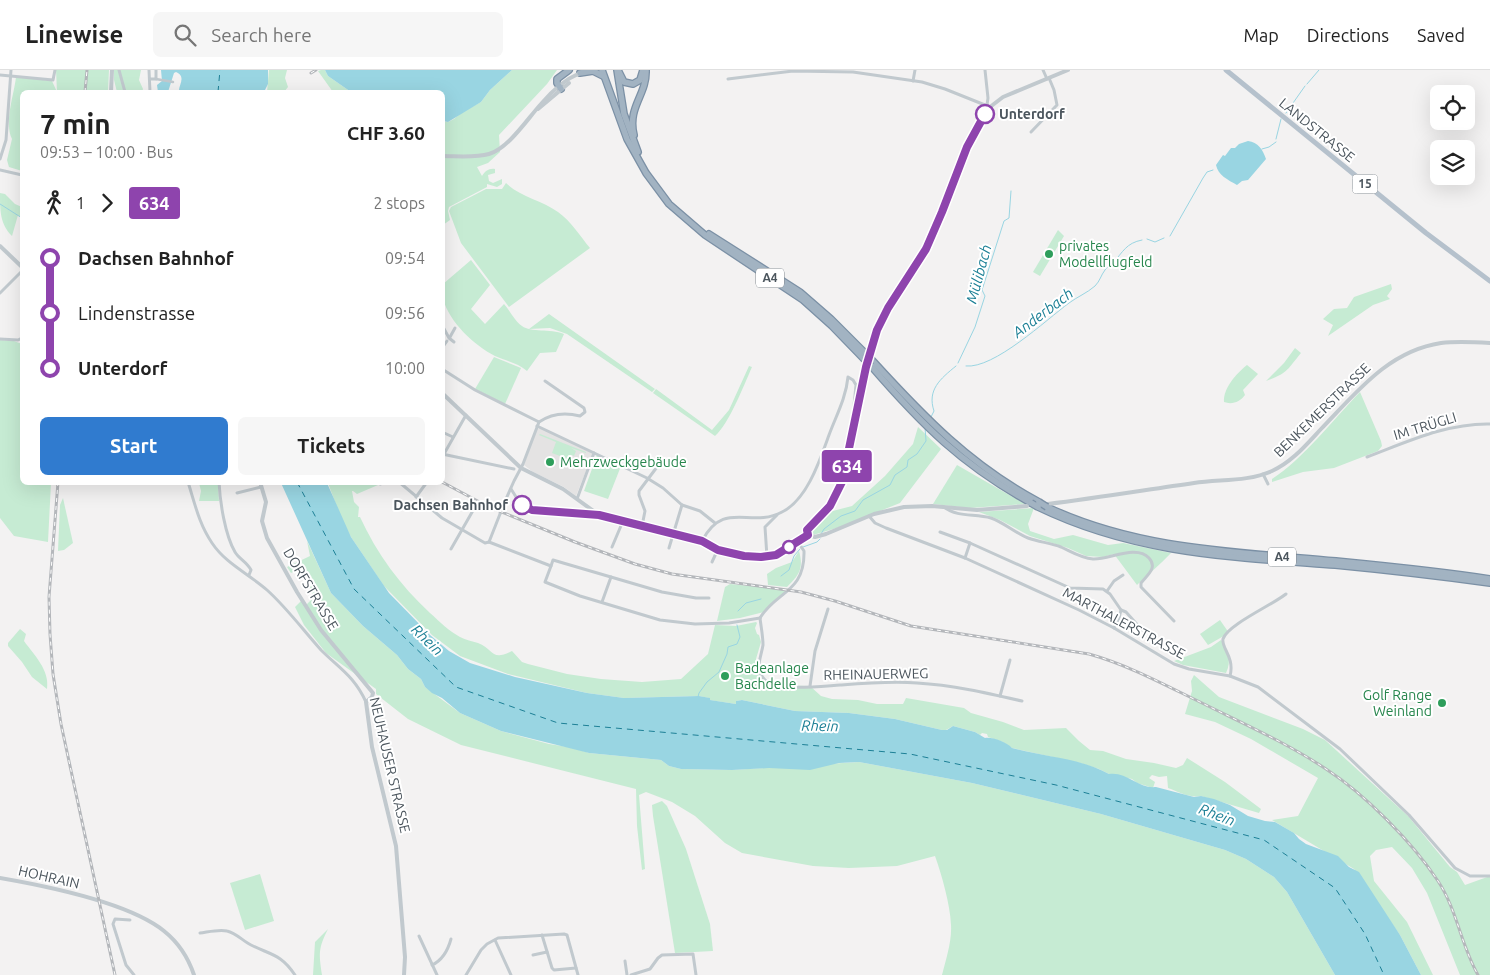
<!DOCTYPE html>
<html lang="en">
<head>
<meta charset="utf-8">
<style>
  body { margin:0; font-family:Ubuntu,sans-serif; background:#f6f6f6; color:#222; height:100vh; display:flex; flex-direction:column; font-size:19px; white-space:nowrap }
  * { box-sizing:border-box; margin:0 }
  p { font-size:16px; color:#767676 }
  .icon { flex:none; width:28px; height:28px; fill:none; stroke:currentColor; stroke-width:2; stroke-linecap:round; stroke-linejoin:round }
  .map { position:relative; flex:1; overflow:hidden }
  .side { position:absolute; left:20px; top:20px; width:425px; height:395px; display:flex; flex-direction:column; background:#fff; border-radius:8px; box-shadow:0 5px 20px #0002 }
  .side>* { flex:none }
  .badge { padding:0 10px; border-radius:4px; font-size:18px; line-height:32px }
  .buttons { position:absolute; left:1430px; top:15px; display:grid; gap:10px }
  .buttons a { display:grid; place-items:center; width:45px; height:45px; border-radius:8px; background:#fff; box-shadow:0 5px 20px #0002; font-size:25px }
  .map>.badge { position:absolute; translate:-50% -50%; box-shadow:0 0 0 2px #fff }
  .legs { display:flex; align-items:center; gap:8px; height:55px; padding:0 20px; font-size:16px }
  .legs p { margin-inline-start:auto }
  .overview { display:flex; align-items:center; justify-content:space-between; height:85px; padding:0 20px }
  h1 { font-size:28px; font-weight:700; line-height:38px }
  .cta { display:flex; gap:10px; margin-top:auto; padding:10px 20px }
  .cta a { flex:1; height:58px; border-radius:8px; background:#307bcf; color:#fff; font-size:20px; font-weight:700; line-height:58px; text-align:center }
  .cta a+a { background:#f6f6f6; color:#222 }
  ul { padding:0 20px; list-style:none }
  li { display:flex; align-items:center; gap:18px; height:55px; font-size:19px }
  li i { display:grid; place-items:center; width:8px; height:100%; margin:0 6px; background:currentColor }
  li i::after { content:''; width:12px; height:12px; margin:-6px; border:4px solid; border-radius:50%; background:#fff }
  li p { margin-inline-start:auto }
  li:first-child i { background:linear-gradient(#0000 50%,currentColor 0) }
  li:last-child i { background:linear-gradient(currentColor 50%,#0000 0) }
  header { display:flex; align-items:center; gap:30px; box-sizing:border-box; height:70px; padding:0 25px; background:#fff; border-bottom:1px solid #e0e0e0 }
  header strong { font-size:24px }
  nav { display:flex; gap:28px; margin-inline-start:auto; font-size:18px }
  .search { width:350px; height:45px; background:#f6f6f6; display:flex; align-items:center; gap:12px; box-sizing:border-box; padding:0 18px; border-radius:8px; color:#767676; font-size:19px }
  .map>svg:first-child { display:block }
</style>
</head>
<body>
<header>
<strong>Linewise</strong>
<div class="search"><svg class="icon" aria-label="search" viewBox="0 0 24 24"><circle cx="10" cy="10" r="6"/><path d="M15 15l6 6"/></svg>Search here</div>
<nav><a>Map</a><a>Directions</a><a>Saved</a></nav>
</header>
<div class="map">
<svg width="1490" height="905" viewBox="0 0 1490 905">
  <rect width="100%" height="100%" fill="#f3f2f2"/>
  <path fill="#e4e3e3" d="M540,358L593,383L576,426L564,417L533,402L524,395L537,359Z"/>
  <g fill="#c6ebd3">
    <path d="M56,0H109L108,22H22V101L9,97L7,90L12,69C4,52 14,25 16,7L52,11L57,22Z"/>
    <path d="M114,0H141L139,10L143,19L142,22H117L114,10Z"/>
    <path d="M269,0H287L285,8L288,17L284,22H267Z"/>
    <path d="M321,0H325L328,6L351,22H333L318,1Z"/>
    <path d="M512,0H557L547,14L499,65L500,82L488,93L477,97L482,106C485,101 489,98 495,99V103L488,105L489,111L493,113L502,109V114L497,117L487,114V117L449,137L448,141L450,150L443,155L442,51L448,52L454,49L461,43L481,32L490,20Z"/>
    <path d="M506,113C520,127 542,130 558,142C571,151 580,166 590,178L509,237L461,173L449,141L451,137L486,119H502Z"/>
    <path d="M0,123L5,124L15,134L22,137V149L18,145L12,166C0,154 0,141 0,123Z"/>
    <path d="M1058,160L1064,166L1040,206L1033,202Z"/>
    <path d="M471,190L490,215L471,239L485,254L504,234C510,241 515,251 522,256C531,263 550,258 564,264L556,282L540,283L527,301C518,293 506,291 495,286C474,275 450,253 443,229C442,224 442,219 443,214Z"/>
    <path d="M1391,214L1392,219L1387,226L1390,229L1373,235L1328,266L1333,255L1323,249L1334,239L1347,238L1354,227Z"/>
    <path d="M549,244L655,319L652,322L567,264L550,258L529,259Z"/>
    <path d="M0,270L14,271L22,274V412L51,413L48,472L14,466L0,448Z"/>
    <path d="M1295,278L1301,283C1287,300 1288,303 1266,311L1284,293Z"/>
    <path d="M494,287L521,298L505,334L475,319Z"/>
    <path d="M1247,295L1258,304L1243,320L1245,325C1240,332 1232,335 1224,332C1223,318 1237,303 1247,295Z"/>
    <path d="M749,296L752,297C744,315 729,354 715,366L653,323L656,319L712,360L729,340Z"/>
    <path d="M1360,322L1381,371L1382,376L1378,381L1334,398L1303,402L1272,412V409C1303,389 1333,350 1360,322Z"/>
    <path d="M918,357L941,379L900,433L840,457L813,465L809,463V460L825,443L852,436L885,406L913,374Z"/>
    <path d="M540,364L586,382V383L571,378L576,381L574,386L572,385L570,395L564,392L565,388L552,383L556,372L539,365Z"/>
    <path d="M597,385L621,396L608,429L584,421Z"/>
    <path d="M957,395L1025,434L970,438L933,434Z"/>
    <path d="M199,413H218L219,431H199L201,421Z"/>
    <path d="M328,413H377L378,415L357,424L353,421H352L354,432L359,437L358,447H360C377,484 400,515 430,543C440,552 449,561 460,567C466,570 472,571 478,573C494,579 491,592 512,581L522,592L528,594L567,604L601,609L642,612L681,609L708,584L715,555L736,556L756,552L757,553L755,558L757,564L759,565L761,572L756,589V596L763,607L772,615L810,616L821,626L832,629L858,630L877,634H903L906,628L964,638L971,643L1003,652L1024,660L1066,658L1079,671L1090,680L1103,681L1126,689L1154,693L1176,698L1183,695L1187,688L1225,712L1261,739L1259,743L1201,726C1189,728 1179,722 1168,718L1167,706L1159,707L1152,705L1149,708L1155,712L1153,718L1137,713L1132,709L1109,704L1099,699L1080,693L1012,678L1003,672L988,667L987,664L982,663L980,665L975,662L953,656L946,660H942L895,649L849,643L795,641L742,630L736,631V634L709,630V628L699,626L624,628L587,623L508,604L460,586L432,565L384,516L351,467L341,448Z"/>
    <path d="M63,428L73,473L64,480L58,481L60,435Z"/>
    <path d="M1034,438L1028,454L1030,461L1054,469L1073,465L1108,475L1123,473L1171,483C1160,495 1148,504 1137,515L1114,484L1103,487L1086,486L1068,478L1030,466L1000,450L979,442Z"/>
    <path d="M307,471L331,523L363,556L397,585L408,599L421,609L425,617L460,643L501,661L549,674L574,678L589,683L661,690L669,696L681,699L732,700L859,692L972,713L1101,744L1225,780L1246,789L1274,807L1287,822L1335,905H942C946,889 952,871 951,855C950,834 942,806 935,786L897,796L849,798L813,796L742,783L725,773L695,746L672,732L646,722L639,725L645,799L642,800L637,756L636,719L461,675L408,649L376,624V619L326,583L304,555L295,537L301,531L305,536L314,527L308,515L307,510L297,500L291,503L287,497L310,486Z"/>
    <path d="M799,481C804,499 799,505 787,517L768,515L767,504L776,498L792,492Z"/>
    <path d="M730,514L789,520L764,542L740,548L717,551L725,517Z"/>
    <path d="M1220,550L1229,563L1208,575L1200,564Z"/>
    <path d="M20,559L26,564L24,571C34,585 50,600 47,619L32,607L22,592L8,576V573Z"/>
    <path d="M1221,570C1228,580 1232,591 1226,603L1183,595L1174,591L1211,577Z"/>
    <path d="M1194,605L1219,627L1303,659L1325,670L1408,746L1450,797L1457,802L1465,815L1490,806V905H1460L1427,823L1412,798L1392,777L1376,780L1370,786L1374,811L1407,852L1433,905H1421L1400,865L1354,799L1272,750L1298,746L1318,708L1251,669L1215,652L1185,644L1192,621L1191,611Z"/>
    <path d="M662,731L667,736L686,779L710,854L713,881L675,883L653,746L652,735Z"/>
    <path d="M260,804L274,851L245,860L230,813Z"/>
    <path d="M328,859C318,879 319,883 322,905H313L315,872Z"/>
  </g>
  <g fill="#99d5e2">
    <path d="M161,0H268V14L264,22H179C178,15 187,7 176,2L174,3L168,22H158L157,15L162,11Z"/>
    <path d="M325,0H512L490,20L481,32L448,52L443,51L442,22H351L328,6Z"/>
    <path d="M1248,71C1258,72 1263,80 1266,89L1248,110L1242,111L1237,115C1228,110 1218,105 1216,95L1223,85L1225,86L1231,78H1235L1239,74Z"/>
    <path d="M281,413H327L351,467L389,523L430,565L449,581L470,593L515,607L587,623L624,628L699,626L710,628V630L736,634V631L742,630L795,641L849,643L895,649L942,660H947L953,656L975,662L985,668C993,667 1006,672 1012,678C1044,687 1080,688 1109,704C1126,701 1139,719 1156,717L1194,727L1201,726L1214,729L1230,735L1248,746L1265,751L1275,752L1294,763L1299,769L1306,774L1338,786L1349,797L1359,802L1400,865L1421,905H1335L1287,822L1274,807L1246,789L1225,780L1101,744L972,713L859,692L839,693L810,700L769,698L732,700L681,699L669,696L661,690L589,683L501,661L460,643L442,628L432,623L425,617L421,609L408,599L397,585L363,556L331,523Z"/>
  </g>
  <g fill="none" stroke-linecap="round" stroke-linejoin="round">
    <g stroke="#99d5e2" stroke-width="1">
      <path d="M1307,14L1319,0"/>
      <path d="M1286,43L1305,16"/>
      <path d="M1276,69L1281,49"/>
      <path d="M1262,79L1269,77L1276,72"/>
      <path d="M0,134L22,148"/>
      <path d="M1170,166L1203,108L1207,102L1213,100"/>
      <path d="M1147,169L1155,172L1164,168"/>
      <path d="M958,293L975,257L985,226L982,220L1004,151L1009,148L1011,121"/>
      <path d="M966,296C994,299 1046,250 1069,233C1077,227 1087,223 1095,216C1100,211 1101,205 1105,200C1106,197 1111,196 1113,193C1123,182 1126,173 1142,170"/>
      <path d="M931,347L934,341C927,320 940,309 956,296"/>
      <path d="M821,464L824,459L841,446L855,441L863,430L890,415L895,405L907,397L908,390L917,384L926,371L925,357"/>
      <path d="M803,477L817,472L820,469"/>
      <path d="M781,506L789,500L794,486L800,479"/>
      <path d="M738,541L746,533L761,529"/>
      <path d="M698,627L699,623L707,612L719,602L727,584L728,577L737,574L740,567L737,555"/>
    </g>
    <g stroke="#1d8096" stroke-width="1" stroke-dasharray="6 5" stroke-linecap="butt">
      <path d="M218,22L220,0"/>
      <path d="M297,412L354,519L456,617L558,653L910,684L1056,715L1264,770L1335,818L1365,864L1384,905"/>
    </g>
    <path stroke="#c9cbcd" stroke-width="3" stroke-dasharray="3 1.5" stroke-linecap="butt" d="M500,444L506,429"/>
    <g stroke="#7b90a5" stroke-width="8">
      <g id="trunk">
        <path d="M602,0L627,69L646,103L669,134L705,165L803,230L832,256L863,288"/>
        <path d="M617,0L624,44L638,82"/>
        <path d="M619,2L624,12L633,14L640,10L643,0"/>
        <path d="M580,3L593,1L603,6"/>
        <path d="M561,19L557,13V9L569,0"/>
        <path d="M634,65C627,37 647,25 646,0"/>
        <path d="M709,164L800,222L831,249L865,283"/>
        <path d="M872,290C924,347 970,395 1039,432"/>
        <path d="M871,296C922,355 962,395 1031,433"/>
        <path d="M1038,437C1135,484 1230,487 1335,495C1387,500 1439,506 1490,513"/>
        <path d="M1047,437C1138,480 1237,482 1336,491C1387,496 1439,501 1490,509"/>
      </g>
    </g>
    <path stroke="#c1c9ce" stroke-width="2.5" d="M156,9L173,12"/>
    <g stroke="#c1c9ce" stroke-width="3">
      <path d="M119,0L125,22"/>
      <path d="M149,0L150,22"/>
      <path d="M985,0L988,28L987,35"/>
      <path d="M1043,0L1047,9"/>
      <path d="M0,5L53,10L55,0"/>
      <path d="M150,9H156V0"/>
      <path d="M728,9L793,1L853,2L922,12L945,19L990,37"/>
      <path d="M913,11L915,0"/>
      <path d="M1031,62L1057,35L1054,20L1049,8"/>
      <path d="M0,89L6,70L11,0"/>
      <path d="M0,100L22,105"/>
      <path d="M0,223L22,201"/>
      <path d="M442,255L449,268L454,272"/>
      <path d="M450,267L455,258"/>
      <path d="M0,269L18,270L22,268"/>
      <path d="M442,278L447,271"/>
      <path d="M442,299L475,320L539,352"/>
      <path d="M537,356L647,408L663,418L682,435L700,441L715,453"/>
      <path d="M442,362L453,367"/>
      <path d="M442,384L514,399"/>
      <path d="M444,384L466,345"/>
      <path d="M1367,387C1407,372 1447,353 1490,354"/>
      <path d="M1263,404L1268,414"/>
      <path d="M188,412C195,434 199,454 212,473C226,494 249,504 267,520C287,538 303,560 321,580C340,599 354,606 366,632"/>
      <path d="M219,412C220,432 225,465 235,482C239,489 247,492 251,500L249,505"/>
      <path d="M378,412L380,414L386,412"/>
      <path d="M399,412L442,448L485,473L489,472L551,496L553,490L662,522L696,528H709"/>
      <path d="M511,419L518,430L529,440L599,445"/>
      <path d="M237,423L261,417"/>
      <path d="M416,427L427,412"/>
      <path d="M506,429L514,411L523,394L539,352C552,343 565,342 580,346L585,342L584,338L545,311"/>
      <path d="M577,429L594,383"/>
      <path d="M944,437C958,448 975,443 991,448C1005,453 1015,463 1028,468C1039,472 1051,473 1061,477C1072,482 1081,488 1093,489C1109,490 1136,474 1149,488C1158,498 1147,505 1141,513V517L1174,551"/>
      <path d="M869,446L875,453L886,458L965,488L1079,540L1114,558L1174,594L1189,599L1230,606L1258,617L1340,679L1409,745L1455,798L1470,806H1490"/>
      <path d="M642,456L645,441L639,425V421L660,393"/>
      <path d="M940,462L970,473L1070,518L1103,519L1110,524L1121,540L1119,548L1114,558"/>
      <path d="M702,471C724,429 750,459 782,442C807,430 820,390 829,365C836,346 846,328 848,307L853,310L856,315L852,357"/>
      <path d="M489,472L500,444"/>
      <path d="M612,477L623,451"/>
      <path d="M669,478L682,435"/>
      <path d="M451,479L475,437"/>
      <path d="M767,487L765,457L777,445"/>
      <path d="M965,488L970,473"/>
      <path d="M712,492L718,479"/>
      <path d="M551,496L545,512L580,526L660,550L695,554L729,553L760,548"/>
      <path d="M1107,521L1114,511L1123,505"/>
      <path d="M602,532L611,507"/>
      <path d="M1121,540L1126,542L1142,560"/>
      <path d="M760,548C761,557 763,566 763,575C761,588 754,599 765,610C777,622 823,616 840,615C866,613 891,611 917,613C952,615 987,623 1022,631"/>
      <path d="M760,548C776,521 805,523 804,481L798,472"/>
      <path d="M1230,606C1235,587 1221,578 1223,569C1227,555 1274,534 1286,524"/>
      <path d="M810,616L815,581L828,539"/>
      <path d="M1000,626L1010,590"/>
      <path d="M130,850L115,849L113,854L126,895L134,905"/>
      <path d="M200,863C208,862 219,859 227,861C236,863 243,871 251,875C271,885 281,884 295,905"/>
      <path d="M542,865L552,898L554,900L576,898"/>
      <path d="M419,866L437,905"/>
      <path d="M495,870L511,905"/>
      <path d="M533,885L547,882"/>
      <path d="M625,891L627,905"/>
      <path d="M432,895C443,890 448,880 451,869"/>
      <path d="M466,905L481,880L487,874L498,868L564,864L567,865L578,905"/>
      <path d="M631,905L650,899L658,888L662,885L693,884L696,905"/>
    </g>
    <g stroke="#c1c9ce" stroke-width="4">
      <path d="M111,22L112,0"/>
      <path d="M538,39L569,13"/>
      <path d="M442,86C457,86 475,88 489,84C508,79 528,48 541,34C551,22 566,9 580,3"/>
      <path d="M0,176L22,197"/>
      <path d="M442,323L521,398L563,419L599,445L702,471L718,479L744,486L761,487L775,485L808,465"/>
      <path d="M260,412L266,432L262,451L267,468L297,522L321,560L373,623L372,627L366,632L372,677L396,776L405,887L404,905"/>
      <path d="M1048,434C1097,428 1145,420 1194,413C1220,409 1247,412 1272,401C1292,392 1306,375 1321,359C1356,323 1388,281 1441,273C1457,271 1474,272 1490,273"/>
      <path d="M808,465L807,460L830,436L842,412L866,297L877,260L888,238L926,179L933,164L967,77L985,44L990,37L1003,27L1068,0"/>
      <path d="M808,465L815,467L826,464L874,444L904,437L932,436L977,440L1027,436"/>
      <path d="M0,808C46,816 128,832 164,861C179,873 188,887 194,905"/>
    </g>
    <path stroke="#b5c1cc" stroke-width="5" d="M1226,0L1426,163L1490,211"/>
    <use href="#trunk" stroke="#a2b3c2" stroke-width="5.5"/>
    <g stroke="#b4b7bb" stroke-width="3">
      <g id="rail">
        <path d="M311,3L316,0"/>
        <path d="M85,22L87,0"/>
        <path d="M58,412L49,527L50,564L53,604L61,654L115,905"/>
        <path d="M442,412L487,436L575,472L635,494L672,504L801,522L835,531L911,556L1089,584C1128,595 1163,614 1200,632C1242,653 1287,673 1326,699C1366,725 1412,772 1438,811C1457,840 1461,875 1478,905"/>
      </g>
    </g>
    <use href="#rail" stroke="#fff" stroke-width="1" stroke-dasharray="4" stroke-linecap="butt"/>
    <g stroke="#7b90a5" stroke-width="8" stroke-linecap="butt">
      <g id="trunk-bridge">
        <path d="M865,283L872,290"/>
        <path d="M863,288L871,296"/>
        <path d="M1039,432L1047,437"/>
        <path d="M1031,433L1038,437"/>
      </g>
    </g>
    <use href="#trunk-bridge" stroke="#a2b3c2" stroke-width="5.5"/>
  </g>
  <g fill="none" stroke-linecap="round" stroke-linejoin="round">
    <g stroke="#fff" stroke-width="11">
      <path id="line-1" d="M522,435L532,440L599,445L702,471L718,480L744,486L761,487L776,485L808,465L807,460L830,436L842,412L866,297L877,260L888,238L926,179L942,142L967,77L985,44"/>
    </g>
    <use href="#line-1" stroke="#8e44ad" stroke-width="8"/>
  </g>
  <g fill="#fff" stroke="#8e44ad" stroke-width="2.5">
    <circle cx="985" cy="44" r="9"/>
    <circle cx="522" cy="435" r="9"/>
    <circle cx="789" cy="477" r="6"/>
  </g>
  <g fill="#2e9e5b" stroke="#fff" stroke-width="2">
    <circle cx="1049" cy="184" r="5"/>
    <circle cx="550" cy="392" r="5"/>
    <circle cx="725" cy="606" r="5"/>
    <circle cx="1442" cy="633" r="5"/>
  </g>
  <g text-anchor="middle" stroke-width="4" stroke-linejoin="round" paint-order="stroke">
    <g fill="#fff" stroke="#81888e" stroke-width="1">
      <rect x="1352.5" y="104.5" width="25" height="19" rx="4"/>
      <rect x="756" y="198.5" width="28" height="19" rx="4"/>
      <rect x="1268" y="477.5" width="28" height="19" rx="4"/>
    </g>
    <g font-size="12" font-weight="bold" fill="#4b555d">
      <text x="1365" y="118">15</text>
      <text x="770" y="212">A4</text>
      <text x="1282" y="491">A4</text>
    </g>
    <g font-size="14" font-weight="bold" fill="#4b555d" stroke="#fff" text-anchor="start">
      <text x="999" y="49">Unterdorf</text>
      <text x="508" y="440" text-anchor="end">Dachsen Bahnhof</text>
    </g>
    <g font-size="14" fill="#4b555d" stroke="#fff">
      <text transform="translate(1317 60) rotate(39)" y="5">LANDSTRASSE</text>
      <text transform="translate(1322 340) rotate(-44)" y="5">BENKEMERSTRASSE</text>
      <text transform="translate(1425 356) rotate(-17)" y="5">IM TRÜGLI</text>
      <text transform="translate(311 519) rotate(59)" y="5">DORFSTRASSE</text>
      <text transform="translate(1124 553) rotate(28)" y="5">MARTHALERSTRASSE</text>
      <text transform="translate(876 604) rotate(-1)" y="5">RHEINAUERWEG</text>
      <text transform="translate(390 695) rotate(77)" y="5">NEUHAUSER STRASSE</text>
      <text transform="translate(49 807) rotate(13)" y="5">HOHRAIN</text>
    </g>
    <g font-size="14" fill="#27864d" stroke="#fff" text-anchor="start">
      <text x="1059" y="181">privates<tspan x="1059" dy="16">Modellflugfeld</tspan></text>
      <text x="560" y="397">Mehrzweckgebäude</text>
      <text x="735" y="603">Badeanlage<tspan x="735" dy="16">Bachdelle</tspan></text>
      <text x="1432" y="630" text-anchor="end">Golf Range<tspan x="1432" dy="16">Weinland</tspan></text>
    </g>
    <g font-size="15" font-style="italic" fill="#1d8096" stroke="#fff">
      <text transform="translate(979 204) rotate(-75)" y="5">Mülibach</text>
      <text transform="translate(1043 243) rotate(-37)" y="5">Anderbach</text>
      <text transform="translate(427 570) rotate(44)" y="5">Rhein</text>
      <text transform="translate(820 656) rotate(1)" y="5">Rhein</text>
      <text transform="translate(1217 745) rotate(21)" y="5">Rhein</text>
    </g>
  </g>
</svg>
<div class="buttons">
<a><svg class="icon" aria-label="locate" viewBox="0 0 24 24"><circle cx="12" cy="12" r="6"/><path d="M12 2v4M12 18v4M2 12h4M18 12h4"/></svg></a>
<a><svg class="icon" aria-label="layers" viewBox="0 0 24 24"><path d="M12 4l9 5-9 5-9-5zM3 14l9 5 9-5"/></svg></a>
</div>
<b class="badge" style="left:847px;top:396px;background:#8e44ad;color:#fff">634</b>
<section class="side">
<div class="overview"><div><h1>7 min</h1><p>09:53 – 10:00 · Bus</p></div><b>CHF 3.60</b></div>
<div class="legs"><svg class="icon" aria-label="walk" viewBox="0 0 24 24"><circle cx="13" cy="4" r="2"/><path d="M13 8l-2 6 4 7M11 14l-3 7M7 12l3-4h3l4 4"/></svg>1<svg class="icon" aria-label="forward" viewBox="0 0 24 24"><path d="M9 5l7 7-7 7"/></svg><b class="badge" style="background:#8e44ad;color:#fff">634</b><p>2 stops</p></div>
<ul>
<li><i style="color:#8e44ad"></i><b>Dachsen Bahnhof</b><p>09:54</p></li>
<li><i style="color:#8e44ad"></i><span>Lindenstrasse</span><p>09:56</p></li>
<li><i style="color:#8e44ad"></i><b>Unterdorf</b><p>10:00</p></li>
</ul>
<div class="cta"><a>Start</a><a>Tickets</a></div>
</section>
</div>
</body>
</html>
